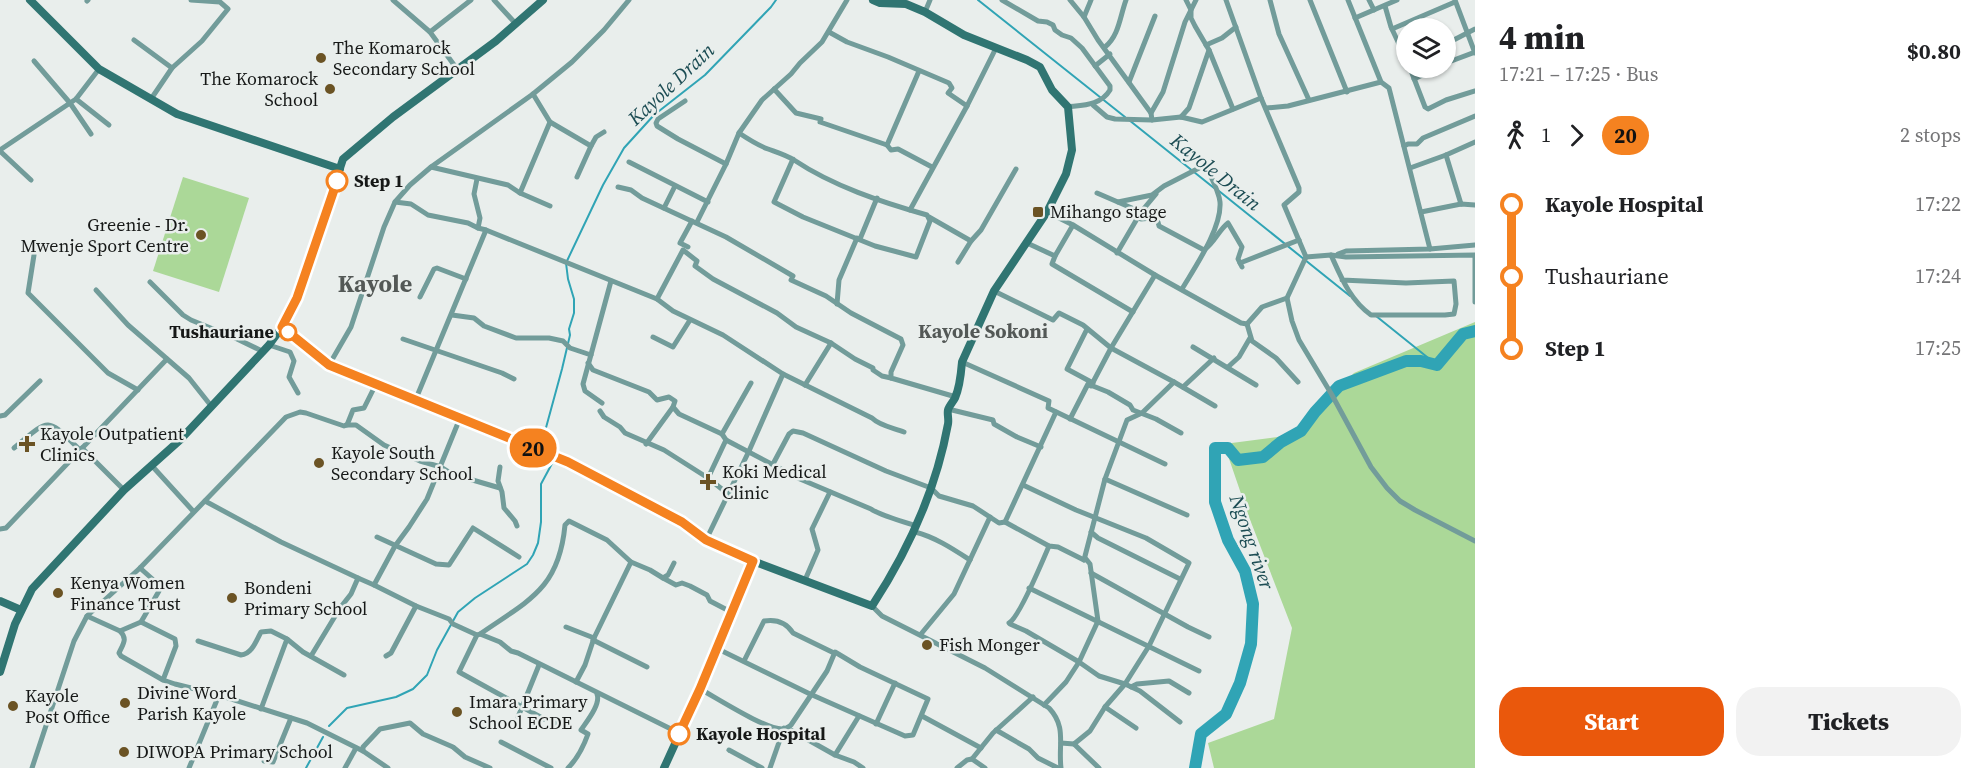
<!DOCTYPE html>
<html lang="en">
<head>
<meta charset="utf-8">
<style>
  body { margin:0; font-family:"Source Serif 4",serif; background:#f2f2f2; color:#202124; height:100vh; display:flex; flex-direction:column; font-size:22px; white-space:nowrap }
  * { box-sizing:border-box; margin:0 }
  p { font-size:20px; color:#757577 }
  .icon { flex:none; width:33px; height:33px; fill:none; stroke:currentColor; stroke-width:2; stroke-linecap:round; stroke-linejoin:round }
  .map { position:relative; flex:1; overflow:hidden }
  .drawer { display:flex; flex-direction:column; background:#fff; width:510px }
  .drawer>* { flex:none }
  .badge { padding:0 12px; border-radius:20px; font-size:21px; line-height:39px }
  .buttons { position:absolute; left:1396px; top:18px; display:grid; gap:12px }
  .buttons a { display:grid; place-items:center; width:60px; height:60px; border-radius:50%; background:#fff; box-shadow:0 2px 4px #0004; font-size:30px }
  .map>.badge { position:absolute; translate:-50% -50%; box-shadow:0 0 0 3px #fff }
  .legs { display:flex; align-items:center; gap:9px; height:66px; padding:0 24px; font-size:20px }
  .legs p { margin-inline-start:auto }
  .summary { display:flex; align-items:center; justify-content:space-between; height:102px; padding:0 24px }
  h1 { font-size:33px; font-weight:800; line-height:45px }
  .cta { display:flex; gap:12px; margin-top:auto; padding:12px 24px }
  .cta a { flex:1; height:69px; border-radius:24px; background:#ea580c; color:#fff; font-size:24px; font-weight:800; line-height:69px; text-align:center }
  .cta a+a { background:#f2f2f2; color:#202124 }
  ul { padding:0 24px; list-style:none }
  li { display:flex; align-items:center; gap:21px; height:72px; font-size:22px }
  li i { display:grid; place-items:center; width:9px; height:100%; margin:0 8px; background:currentColor }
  li i::after { content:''; width:15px; height:15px; margin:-8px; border:4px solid; border-radius:50%; background:#fff }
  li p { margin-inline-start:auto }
  li:first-child i { background:linear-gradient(#0000 50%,currentColor 0) }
  li:last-child i { background:linear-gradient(currentColor 50%,#0000 0) }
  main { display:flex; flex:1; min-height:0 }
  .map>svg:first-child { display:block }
</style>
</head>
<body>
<main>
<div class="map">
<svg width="1475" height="768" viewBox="0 0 1475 768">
  <rect width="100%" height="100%" fill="#e9eeec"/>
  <g fill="#abd898">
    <path d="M183,177L249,198L219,292L153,271Z"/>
    <path d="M1475,322V768H1214L1208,743L1274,719L1292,628L1249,517L1224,444L1292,435L1354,373Z"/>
  </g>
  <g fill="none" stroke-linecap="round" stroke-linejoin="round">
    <g stroke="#30a4b5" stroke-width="2">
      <path d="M978,0L1125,117"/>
      <path d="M1129,120L1214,188"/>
      <path d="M1219,191L1350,296"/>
      <path d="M1376,316L1437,365"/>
      <path d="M545,449L541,446L562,369L570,335L569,329L574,313V299L568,279L566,263L603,185L624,148L654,115L705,75L771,7L776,0"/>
      <path d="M329,726L347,708L396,697L413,689L427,675L437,650L458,612L475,598L527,564L533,555L538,543L541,522V484L555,458"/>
      <path d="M306,768L323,737"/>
    </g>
    <path stroke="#30a4b5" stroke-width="12" d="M1195,768L1201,734L1226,714L1240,683L1251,644L1253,604L1245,571L1228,540L1215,502V448H1228L1238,460L1263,457L1281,442L1301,431L1315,412L1339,386L1406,361H1421L1437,365L1463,334L1475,331"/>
    <g stroke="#729c9a" stroke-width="5">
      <path d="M393,0L430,32L457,69"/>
      <path d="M494,0L516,24"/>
      <path d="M1002,0L1038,21L1047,22L1053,25L1055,30L1062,35L1071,38L1082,48L1110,86V90C1101,105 1084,105 1068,107"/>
      <path d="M1070,0L1084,17L1098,40L1151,113L1152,120"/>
      <path d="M1186,0L1191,10V18L1195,26L1209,50L1233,109"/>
      <path d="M1226,0L1261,98L1299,188V192L1284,205L1306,257L1287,298L1292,321L1299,340L1332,395L1371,467L1387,488L1400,501L1415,510L1475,541"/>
      <path d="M1270,0L1279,34L1309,100"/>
      <path d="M1310,0L1347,92"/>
      <path d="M1348,0L1381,82L1389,88L1430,249"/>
      <path d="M1369,0L1374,10"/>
      <path d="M1455,0L1475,53"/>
      <path d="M87,1L88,0"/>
      <path d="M1385,6L1391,27L1407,61"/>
      <path d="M925,12L930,0"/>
      <path d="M1084,17L1091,0"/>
      <path d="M1355,18L1397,0"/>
      <path d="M1392,29L1455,2"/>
      <path d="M430,32L471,0"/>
      <path d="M829,32L847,42L888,57L949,83L952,88L948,93L967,106"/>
      <path d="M134,40L172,68"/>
      <path d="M1446,44L1475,29"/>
      <path d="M1206,45L1222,38L1236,27"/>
      <path d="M1105,47C1119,36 1120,16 1126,0"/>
      <path d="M34,61L70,103L91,134"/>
      <path d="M1446,63L1475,52"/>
      <path d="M1095,66L1110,54"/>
      <path d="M1410,68L1425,107L1428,109L1446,100L1475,91"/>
      <path d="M1414,79L1437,68"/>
      <path d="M1129,82L1155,16"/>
      <path d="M774,89L796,113L821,119L820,122L887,145L891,150L898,149L932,167"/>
      <path d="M533,94L550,122L520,193L550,206"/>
      <path d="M76,99L109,125"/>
      <path d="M151,99L172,68L202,41L228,9L220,2L191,0"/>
      <path d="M685,101L658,119L656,123L657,126L678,139L726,164"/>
      <path d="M1093,105L1107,117L1115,119L1152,120L1181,117L1202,122L1261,98"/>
      <path d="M1266,108L1288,106L1381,82"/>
      <path d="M1151,113L1163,92L1185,22L1196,0"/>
      <path d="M1181,117L1189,108L1209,50"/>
      <path d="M550,122L591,146L596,137L604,132"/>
      <path d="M739,133C748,139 757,145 768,149C776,152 786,155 794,160C833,186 881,202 927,215L930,221L916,257L875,246L803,217L774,202L793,159"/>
      <path d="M887,145L919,71"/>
      <path d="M1404,146L1408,144H1417L1423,138L1475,116"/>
      <path d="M0,150L76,99L99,69"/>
      <path d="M0,151L31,180"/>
      <path d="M1446,155L1461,204"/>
      <path d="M629,162L708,202"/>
      <path d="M431,167L508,185L520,193"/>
      <path d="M1410,168L1446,155L1475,142"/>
      <path d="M577,177L591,146"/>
      <path d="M477,179L474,194L480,218L478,228"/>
      <path d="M618,187L631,190L642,198L726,237L793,276L791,280L826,296L851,313L901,339L903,345L891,372V378L956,397"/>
      <path d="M1097,193L1141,212V219L1152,218L1158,222L1159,226L1204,250C1215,242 1218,231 1228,223L1242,247L1238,259L1242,267"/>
      <path d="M395,202L411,204L428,215L468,223L478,228L486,230L657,299L673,311L723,335L783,374L872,418C880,426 894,428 904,432"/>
      <path d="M1118,202L1152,195L1164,186L1205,165L1206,166C1211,177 1219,191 1220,202C1222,228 1195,267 1182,289"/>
      <path d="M664,208L675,186"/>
      <path d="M910,210L967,106L996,48"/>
      <path d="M1047,212L1073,225L1155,275L1241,323L1247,324"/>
      <path d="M1421,212L1461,204L1475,205"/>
      <path d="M929,217L971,241"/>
      <path d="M697,222L726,164L739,133L755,110L762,100L791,74L800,63L822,42L847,0"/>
      <path d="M860,239L877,198"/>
      <path d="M1027,243L1055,256L1052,264L1133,312"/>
      <path d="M688,247L680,243L692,221"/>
      <path d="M1117,253L1141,212L1156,194"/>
      <path d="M1338,254L1346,251L1430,249L1475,245"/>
      <path d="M34,255L28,293L108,373L138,390"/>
      <path d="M1331,255C1341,277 1350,300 1371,315H1445L1454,314L1456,304L1454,281L1406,283L1342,280"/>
      <path d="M1055,256L1073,225"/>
      <path d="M1306,257L1331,255L1346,257L1475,255V302"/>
      <path d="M958,262L971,241L981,230L1016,169"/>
      <path d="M1240,263L1299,240"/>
      <path d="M150,282L183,315L191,320L235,338L262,351"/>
      <path d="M96,290L128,325L189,378L212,407"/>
      <path d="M994,291L1053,320L1059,313L1083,325L1111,348L1174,382L1215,406"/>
      <path d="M420,297L434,269L437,268L466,279"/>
      <path d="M657,299L683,250L697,261L695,266L713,279L777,313L796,327L831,343L855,359L873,368V370L882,376L891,378"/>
      <path d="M837,304L839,280L857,238"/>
      <path d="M452,315L474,318L484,326L516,338H549L563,341L570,348L591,355"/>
      <path d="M1247,324L1252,341L1276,358L1298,382"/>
      <path d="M1247,324L1262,307L1287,298"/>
      <path d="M1087,329L1067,369L1093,383"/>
      <path d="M653,337L673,347L690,320"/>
      <path d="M403,339L502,373L514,379"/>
      <path d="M269,345L290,352L294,361L289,377L298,393"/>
      <path d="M1193,347L1256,385"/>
      <path d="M962,362L1049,401L1048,408L1165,464"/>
      <path d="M588,363L593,370L649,392L657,400L669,397L675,401L673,407L679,414L722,434L726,440L800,479L871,509C879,515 905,522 916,526"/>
      <path d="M329,365L351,327L384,227L395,202L410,185L431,167L533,94L572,62L604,30L629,0"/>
      <path d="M1228,367L1239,357L1250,338"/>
      <path d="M805,385L831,343"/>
      <path d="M1091,386L1111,348L1155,275"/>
      <path d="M1183,387L1214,358"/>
      <path d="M415,401L486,230"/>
      <path d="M602,403L585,391L583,384L611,281"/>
      <path d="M948,409L993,420L994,424L1017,437L1041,447"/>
      <path d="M600,411L604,417L620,427L625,433L664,450L708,478L728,494"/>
      <path d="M0,416L5,415L40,381"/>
      <path d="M1070,419L1088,384L1108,392L1130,405L1133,410L1156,419L1181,433"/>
      <path d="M346,425H356L384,445L420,461L441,467L452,474L500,488"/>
      <path d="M722,434L751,383"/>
      <path d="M646,444L673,407"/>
      <path d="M14,448C51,417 46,417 80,450"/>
      <path d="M82,448L124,490"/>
      <path d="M773,464L789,434L793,431L803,433L886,471L931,488L939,496L973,506L999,523L1005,522L1049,546L1058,547L1084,560L1086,559L1090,564L1098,621L1079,662L1066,682L1044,705"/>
      <path d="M153,467L193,511"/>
      <path d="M500,467L498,481L502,492L504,508L515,521L517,526"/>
      <path d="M708,478L726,440"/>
      <path d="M1105,479L1187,515"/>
      <path d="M1023,485L1076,510L1146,538L1189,563L1149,646L1125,684L1105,707L1090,731L1074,744L1061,743"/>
      <path d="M205,501L281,542L358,578"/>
      <path d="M1005,522L1056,412"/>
      <path d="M0,529L6,528L167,359"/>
      <path d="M915,532C935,537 953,549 970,560"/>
      <path d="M1091,532L1098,538L1180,579"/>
      <path d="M377,537L436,564L449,565L473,528L519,557"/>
      <path d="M706,540L749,451L783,374"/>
      <path d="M1049,546C1043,560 1019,618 1009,623L1010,624L1026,631L1079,662L1099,676L1125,684L1140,691L1180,722"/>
      <path d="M1084,560L1105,479L1127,420L1142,413L1174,382"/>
      <path d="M1091,573L1188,627L1209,637"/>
      <path d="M663,578L676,585L682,583L690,586L707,595L710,601L733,613"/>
      <path d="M805,580L818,550L812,529L830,492"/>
      <path d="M374,585L416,606L449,619L453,624L477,635L480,634L500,642L511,651L518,653L679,733"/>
      <path d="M1029,588L1199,671"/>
      <path d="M872,606L882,616L985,668L1049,708C1067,727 1058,745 1061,768"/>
      <path d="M87,616L120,631C128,639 123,644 119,653L121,656L163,680L175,684L219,695L307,723L363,751L388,768"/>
      <path d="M141,622L175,639L176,646L163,680"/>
      <path d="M566,627L594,638"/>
      <path d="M120,631L141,622L159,591L158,584L140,568"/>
      <path d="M480,634C529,600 559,589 565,525L569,521L607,540L631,562"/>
      <path d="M921,634L954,594L990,517"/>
      <path d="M477,635L459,672L544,719H549L563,727"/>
      <path d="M593,640L647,667"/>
      <path d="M198,641L241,655C252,654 256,641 261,632L271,631L287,639L303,652L344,675"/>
      <path d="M311,656L340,608L351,594L358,578L374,585L395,546L409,527L427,499L460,418"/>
      <path d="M386,656L391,653L416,606"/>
      <path d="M744,661L764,621C776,619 786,622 793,633L834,653"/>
      <path d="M576,682L585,665L594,638L631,562L650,570L663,578L668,575L674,563"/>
      <path d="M1131,687L1137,684L1169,681L1189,693"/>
      <path d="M700,689C717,698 766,730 783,729C788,728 787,728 791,725L827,671L835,652L860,667L928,699L913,735L905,736L810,694L716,648"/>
      <path d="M1105,707L1136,728"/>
      <path d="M261,709L287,639"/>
      <path d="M859,716L835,755L854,762L863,768"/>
      <path d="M922,716L981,748"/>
      <path d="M518,717L539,665"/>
      <path d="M876,724L895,683"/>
      <path d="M787,728L835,755"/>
      <path d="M996,730L1029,749L1038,758L1058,768"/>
      <path d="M501,742L551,768"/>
      <path d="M1074,744L1099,768"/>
      <path d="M729,750L762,768"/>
      <path d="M363,751V747L380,729L410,723L423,734L453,747L465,757L490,768"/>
      <path d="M972,759L985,768"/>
      <path d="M264,761L273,762L291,718"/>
      <path d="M32,768L74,641L87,616L140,568L286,417L300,412L306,413L344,426L347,425L353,410L364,408L376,384"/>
      <path d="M189,768L219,695"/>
      <path d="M345,768L356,748"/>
      <path d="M568,768C578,758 583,748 588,734L581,730C587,721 601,704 597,694"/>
      <path d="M770,768L784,728"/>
      <path d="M957,768L967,760L972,759L993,733L1033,697"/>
    </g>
    <g stroke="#307572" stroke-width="8">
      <path d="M30,0L99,69L177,114L340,169"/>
      <path d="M282,327L329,365L568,462L682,522L706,540L753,561L872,606C908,551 936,490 948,424C949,419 947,414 948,410C949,406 953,402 955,398C960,387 961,374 962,362L994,291L1047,212L1066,174L1072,150L1068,107L1052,90L1040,67L1027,60L964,35L925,12L906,4L880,3L873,0"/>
      <path d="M0,601L21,610"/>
      <path d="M0,672L15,624L32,589L124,490L180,440L269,345L282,327L297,298L343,159L393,117L496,41L543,0"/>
      <path d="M664,768L700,689L753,561"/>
    </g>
  </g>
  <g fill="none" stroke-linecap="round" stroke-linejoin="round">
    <g stroke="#fff" stroke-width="14">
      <path id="line-1" d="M337,181L297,298L282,327L329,365L568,462L682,522L706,540L753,561L700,689L679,734"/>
    </g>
    <use href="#line-1" stroke="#f58220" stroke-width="9"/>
  </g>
  <g fill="#6b5324" stroke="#e9eeec" stroke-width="2">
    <circle cx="321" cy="58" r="6"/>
    <circle cx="330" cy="89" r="6"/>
    <rect x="1032" y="206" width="12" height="12" rx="3"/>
    <circle cx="201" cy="235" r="6"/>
    <path d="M24 435h6v6h6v6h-6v6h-6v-6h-6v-6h6z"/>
    <circle cx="319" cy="463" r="6"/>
    <path d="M705 473h6v6h6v6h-6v6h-6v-6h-6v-6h6z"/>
    <circle cx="58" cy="593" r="6"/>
    <circle cx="232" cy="598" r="6"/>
    <circle cx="927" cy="645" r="6"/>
    <circle cx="125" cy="703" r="6"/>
    <circle cx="13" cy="706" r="6"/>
    <circle cx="457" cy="712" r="6"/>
    <circle cx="124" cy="752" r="6"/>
  </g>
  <g fill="#fff" stroke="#f58220" stroke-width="3">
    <circle cx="337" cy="181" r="10"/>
    <circle cx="288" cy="332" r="8"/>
    <circle cx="679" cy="734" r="10"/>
  </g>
  <g text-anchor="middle" stroke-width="5" stroke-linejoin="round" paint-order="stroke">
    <g font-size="18" fill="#161817" stroke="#e9eeec" text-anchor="start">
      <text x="333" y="54">The Komarock<tspan x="333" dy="21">Secondary School</tspan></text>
      <text x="318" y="85" text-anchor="end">The Komarock<tspan x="318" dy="21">School</tspan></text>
      <text x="1050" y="218">Mihango stage</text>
      <text x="189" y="231" text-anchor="end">Greenie - Dr.<tspan x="189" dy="21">Mwenje Sport Centre</tspan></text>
      <text x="40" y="440">Kayole Outpatient<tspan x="40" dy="21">Clinics</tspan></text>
      <text x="331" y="459">Kayole South<tspan x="331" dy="21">Secondary School</tspan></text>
      <text x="722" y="478">Koki Medical<tspan x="722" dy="21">Clinic</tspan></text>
      <text x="70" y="589">Kenya Women<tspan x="70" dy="21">Finance Trust</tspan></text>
      <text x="244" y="594">Bondeni<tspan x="244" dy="21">Primary School</tspan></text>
      <text x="939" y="651">Fish Monger</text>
      <text x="137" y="699">Divine Word<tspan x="137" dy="21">Parish Kayole</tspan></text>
      <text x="25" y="702">Kayole<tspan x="25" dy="21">Post Office</tspan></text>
      <text x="469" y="708">Imara Primary<tspan x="469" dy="21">School ECDE</tspan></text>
      <text x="136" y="758">DIWOPA Primary School</text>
    </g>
    <g font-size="18" font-weight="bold" fill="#161817" stroke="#e9eeec" text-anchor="start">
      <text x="354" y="187">Step 1</text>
      <text x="274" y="338" text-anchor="end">Tushauriane</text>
      <text x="696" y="740">Kayole Hospital</text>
    </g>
    <g font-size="20" font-style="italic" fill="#1d4d54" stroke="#e9eeec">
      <text transform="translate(671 84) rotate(-43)" y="7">Kayole Drain</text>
      <text transform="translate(1216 172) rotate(39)" y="7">Kayole Drain</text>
      <text transform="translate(1252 542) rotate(71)" y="7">Ngong river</text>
    </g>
    <g font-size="20" font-weight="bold" fill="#535856" stroke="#e9eeec">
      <text x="983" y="338">Kayole Sokoni</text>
    </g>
    <g font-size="24" font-weight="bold" fill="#535856" stroke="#e9eeec">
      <text x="375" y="292">Kayole</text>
    </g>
  </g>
</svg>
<div class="buttons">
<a><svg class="icon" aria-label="layers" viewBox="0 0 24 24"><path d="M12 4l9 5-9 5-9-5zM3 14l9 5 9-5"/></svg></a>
</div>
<b class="badge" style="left:533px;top:448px;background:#f58220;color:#111">20</b>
</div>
<section class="drawer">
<div class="summary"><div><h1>4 min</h1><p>17:21 – 17:25 · Bus</p></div><b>$0.80</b></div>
<div class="legs"><svg class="icon" aria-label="walk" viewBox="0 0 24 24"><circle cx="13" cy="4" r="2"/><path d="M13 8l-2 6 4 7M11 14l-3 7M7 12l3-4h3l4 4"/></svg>1<svg class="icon" aria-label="forward" viewBox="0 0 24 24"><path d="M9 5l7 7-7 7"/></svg><b class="badge" style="background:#f58220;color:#111">20</b><p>2 stops</p></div>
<ul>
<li><i style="color:#f58220"></i><b>Kayole Hospital</b><p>17:22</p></li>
<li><i style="color:#f58220"></i><span>Tushauriane</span><p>17:24</p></li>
<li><i style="color:#f58220"></i><b>Step 1</b><p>17:25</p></li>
</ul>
<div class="cta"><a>Start</a><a>Tickets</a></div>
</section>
</main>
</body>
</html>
